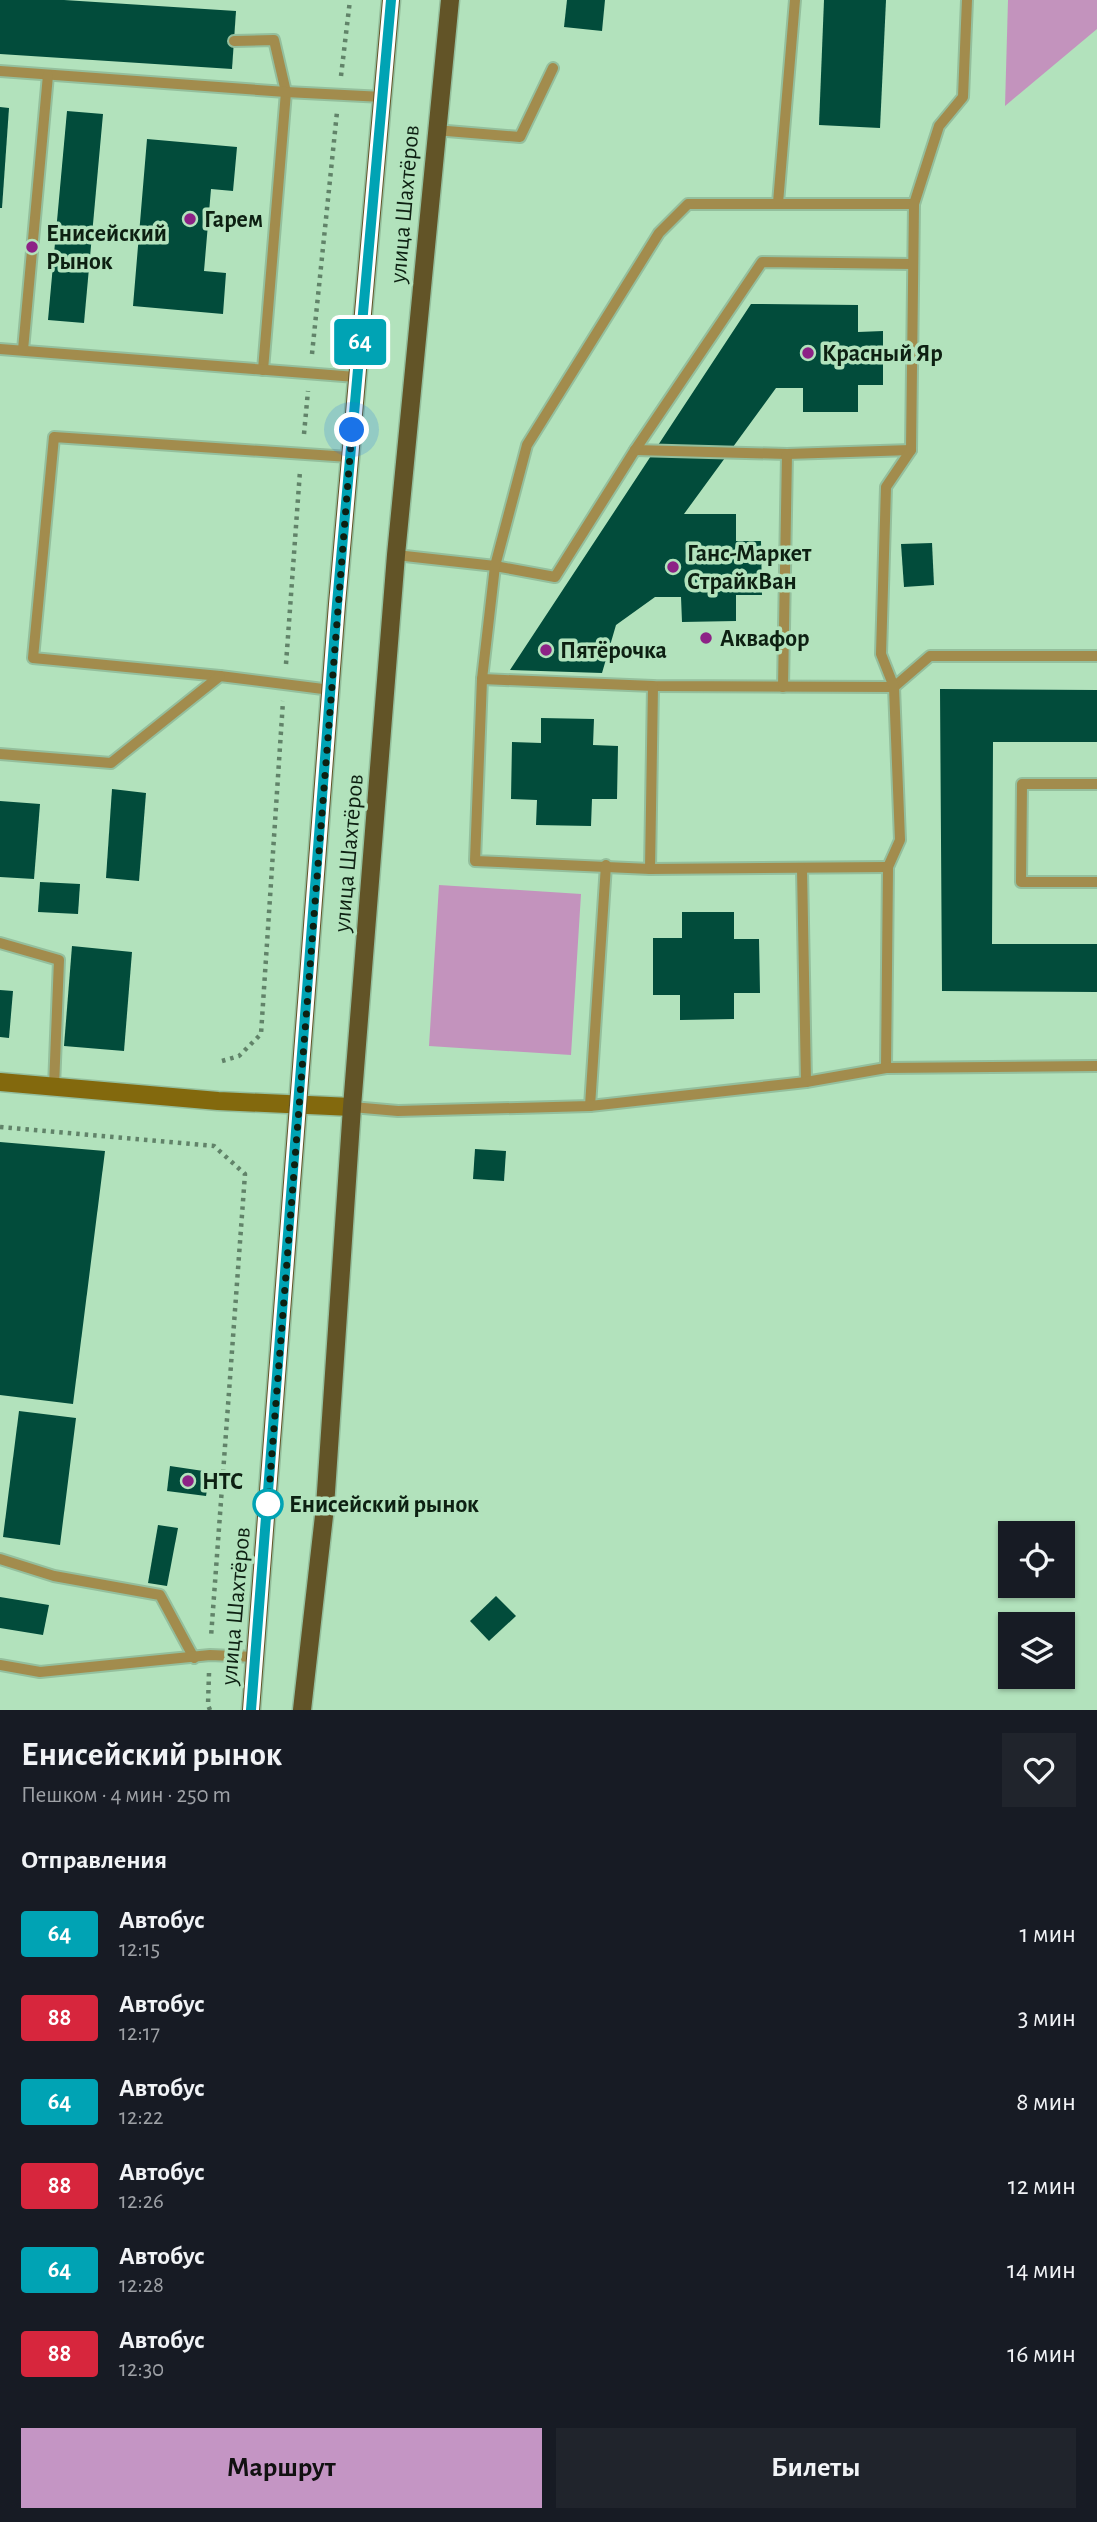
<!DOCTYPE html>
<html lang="ru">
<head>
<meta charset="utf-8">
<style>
  body { margin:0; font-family:"Alegreya Sans",sans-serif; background:#20242c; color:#f1f3f6; height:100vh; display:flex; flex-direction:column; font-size:26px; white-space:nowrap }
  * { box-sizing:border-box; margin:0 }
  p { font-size:23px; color:#9ea1a6 }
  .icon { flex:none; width:38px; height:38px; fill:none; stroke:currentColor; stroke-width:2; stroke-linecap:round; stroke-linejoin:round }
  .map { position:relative; height:1710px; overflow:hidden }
  .side { display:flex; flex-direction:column; background:#171b24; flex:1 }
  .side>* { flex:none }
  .badge { padding:0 14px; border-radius:5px; font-size:24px; line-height:46px }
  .buttons { position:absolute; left:998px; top:1521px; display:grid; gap:14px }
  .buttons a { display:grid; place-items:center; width:77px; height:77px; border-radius:0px; background:#171b24; box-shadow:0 2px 5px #0004; font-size:35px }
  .you { position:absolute; width:35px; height:35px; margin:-18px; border:5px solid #fff; border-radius:50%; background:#1a73e8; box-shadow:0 0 0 10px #1a73e833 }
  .map>.badge { position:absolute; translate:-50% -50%; box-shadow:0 0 0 4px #fff }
  h2 { padding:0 21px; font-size:26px; line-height:63px }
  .round { display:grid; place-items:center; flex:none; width:74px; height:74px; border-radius:0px; background:#20242c }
  .head { display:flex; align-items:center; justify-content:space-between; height:119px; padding:0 21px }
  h1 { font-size:33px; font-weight:700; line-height:52px }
  .action { display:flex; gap:14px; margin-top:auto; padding:14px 21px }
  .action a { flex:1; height:80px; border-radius:0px; background:#c495c4; color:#111; font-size:28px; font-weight:700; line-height:80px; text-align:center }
  .action a+a { background:#20242c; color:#f1f3f6 }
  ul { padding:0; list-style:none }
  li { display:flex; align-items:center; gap:21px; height:84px; padding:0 21px }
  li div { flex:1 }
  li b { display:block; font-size:26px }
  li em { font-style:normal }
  li .badge { min-width:77px; font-weight:700; text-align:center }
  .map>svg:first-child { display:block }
</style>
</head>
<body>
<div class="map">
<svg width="1097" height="1710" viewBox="0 0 1097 1710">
  <rect width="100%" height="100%" fill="#b2e2bc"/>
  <g fill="#c393bd">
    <path d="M1008,0H1097V29L1005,106Z"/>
    <path d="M439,885L581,894L571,1055L429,1046Z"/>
  </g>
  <g fill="#024c3b">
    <path d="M0,0H64L236,11L232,69L0,54Z"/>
    <path d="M567,0H605L602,31L564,27Z"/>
    <path d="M824,0H886L880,128L819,125Z"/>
    <path d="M0,107L9,108L2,208H0Z"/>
    <path d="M67,111L103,114L84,323L48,320Z"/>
    <path d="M147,139L237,147L233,191L211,189L204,271L226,273L223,314L133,306Z"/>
    <path d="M751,304L858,305V332L883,331V385H858V412H803V388H776L684,514H736V541H761L762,595H736V621L682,622L681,597H655L616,625L602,673L510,670Z"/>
    <path d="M932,543L934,585L904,587L901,544Z"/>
    <path d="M940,689L1097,690V742H993L992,944H1097V992L942,991Z"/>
    <path d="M541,718L594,719L593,745L618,746L617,799H592L591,826L536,825L537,800L511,799L512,742L541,743Z"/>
    <path d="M112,789L146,793L139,881L106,878Z"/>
    <path d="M0,801L40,804L34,879L0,877Z"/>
    <path d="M40,882L80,884L78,914L38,912Z"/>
    <path d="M682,912H734V939H759L760,993H734V1019L680,1020V995H653V938H682Z"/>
    <path d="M72,946L132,952L124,1051L64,1046Z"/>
    <path d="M0,990L13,991L9,1038L0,1037Z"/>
    <path d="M0,1142L105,1151L73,1404L0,1395Z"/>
    <path d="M475,1149L506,1151L504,1181L473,1179Z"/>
    <path d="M19,1411L76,1418L60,1545L3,1537Z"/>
    <path d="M170,1466L210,1472L206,1496L167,1491Z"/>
    <path d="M158,1525L178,1528L167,1586L148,1583Z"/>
    <path d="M496,1596L516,1616L489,1641L470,1621Z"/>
    <path d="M0,1597L49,1605L43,1635L0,1628Z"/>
  </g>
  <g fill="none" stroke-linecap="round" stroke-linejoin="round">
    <g stroke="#94bf9d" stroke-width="14">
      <g id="lane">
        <path d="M234,41L274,40L286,92L263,370"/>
        <path d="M0,71L286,92L383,97"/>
        <path d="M435,130L520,137L553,68"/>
        <path d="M778,203L795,0"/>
        <path d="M0,349L356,377"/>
        <path d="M23,350L48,75"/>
        <path d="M635,450L787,454L911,450"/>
        <path d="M396,555L495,566L555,577L635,450L762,262L912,264"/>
        <path d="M482,679L653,686L894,687L930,656H1097"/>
        <path d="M783,687L787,454"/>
        <path d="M331,690L220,676L33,658L54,437L349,457"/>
        <path d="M0,754L111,763L220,676"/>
        <path d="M1097,784H1022L1021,882H1097"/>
        <path d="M888,867L650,869L475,861L482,679L495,566L527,445L659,233L688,204H914"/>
        <path d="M650,869L653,686"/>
        <path d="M802,869L806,1082"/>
        <path d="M0,943L59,960L54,1087"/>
        <path d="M886,1068L888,867L900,840L894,687L881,654L886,487L911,450L914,204L939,126L963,97L967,0"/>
        <path d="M590,1106L606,865"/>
        <path d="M352,1107L398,1111L590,1106L806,1082L886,1068L1097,1066"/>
        <path d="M0,1559L54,1576L160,1595L194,1658"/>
        <path d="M0,1665L40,1672L210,1655L256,1657"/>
      </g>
    </g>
    <g stroke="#94bf9d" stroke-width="21">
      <path id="secondary" d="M0,1082L218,1101L352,1107"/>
    </g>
    <g stroke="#94bf9d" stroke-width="21">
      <g id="primary">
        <path d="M251,1710L337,604L391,0"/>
        <path d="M302,1710L325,1507L352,1107L396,555L450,0"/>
      </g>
    </g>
    <g stroke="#618369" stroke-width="4.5" stroke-dasharray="3.5 5" stroke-linecap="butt">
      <path d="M341,76L350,0"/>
      <path d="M312,354L337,112"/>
      <path d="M304,434L308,391"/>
      <path d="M286,664L300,471"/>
      <path d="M222,1061L239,1056L261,1034L283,701"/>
      <path d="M0,1127L214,1146L245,1174L211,1637"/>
      <path d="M209,1673L208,1705L210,1710"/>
    </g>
    <use href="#lane" stroke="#a28c4d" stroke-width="10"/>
    <use href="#secondary" stroke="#83690d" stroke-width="18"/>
    <use href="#primary" stroke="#625427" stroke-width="18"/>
  </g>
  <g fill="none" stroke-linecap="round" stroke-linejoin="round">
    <g stroke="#fff" stroke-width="16">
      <path id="line" d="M251,1710L337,604L391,0"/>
    </g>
    <use href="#line" stroke="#00a3b4" stroke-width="10"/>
    <path stroke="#0d2012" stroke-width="7" stroke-dasharray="0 12.6" d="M268,1504L352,430"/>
  </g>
  <g fill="#8d2286" stroke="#b2e2bc" stroke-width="2.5">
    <circle cx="190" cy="219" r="7"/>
    <circle cx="32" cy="247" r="7"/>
    <circle cx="808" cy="353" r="7"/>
    <circle cx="673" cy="567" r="7"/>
    <circle cx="706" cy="638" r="7"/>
    <circle cx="546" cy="650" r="7"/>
    <circle cx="188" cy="1481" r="7"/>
  </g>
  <circle fill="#fff" stroke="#00a3b4" stroke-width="3.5" cx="268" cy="1504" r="14"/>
  <g text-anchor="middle" stroke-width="7" stroke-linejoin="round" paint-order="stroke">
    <g font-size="24" fill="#0d2012" stroke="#b2e2bc">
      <text transform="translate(404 204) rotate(-85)" y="8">улица Шахтёров</text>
      <text transform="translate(348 853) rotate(-85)" y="8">улица Шахтёров</text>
      <text transform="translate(235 1606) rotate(-85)" y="8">улица Шахтёров</text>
    </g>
    <g font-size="24" font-weight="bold" fill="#0d2012" stroke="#b2e2bc" text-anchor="start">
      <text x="204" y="227">Гарем</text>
      <text x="46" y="241">Енисейский<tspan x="46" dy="28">Рынок</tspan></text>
      <text x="822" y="361">Красный Яр</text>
      <text x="687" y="561">Ганс-Маркет<tspan x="687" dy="28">СтрайкВан</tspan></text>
      <text x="720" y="646">Аквафор</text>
      <text x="560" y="658">Пятёрочка</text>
      <text x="202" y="1489">НТС</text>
    </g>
    <g font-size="24" font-weight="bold" fill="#0d2012" stroke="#b2e2bc" text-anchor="start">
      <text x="289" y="1512">Енисейский рынок</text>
    </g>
  </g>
</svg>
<div class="buttons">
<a><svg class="icon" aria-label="locate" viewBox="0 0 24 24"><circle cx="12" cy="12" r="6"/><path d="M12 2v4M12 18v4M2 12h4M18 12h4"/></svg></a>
<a><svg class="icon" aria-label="layers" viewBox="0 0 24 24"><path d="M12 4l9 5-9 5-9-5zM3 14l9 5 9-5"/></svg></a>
</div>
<div class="you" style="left:352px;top:430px"></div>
<b class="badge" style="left:360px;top:342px;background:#00a3b4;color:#fff">64</b>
</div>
<section class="side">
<div class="head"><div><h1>Енисейский рынок</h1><p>Пешком · 4 мин · 250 m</p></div><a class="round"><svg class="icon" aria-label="heart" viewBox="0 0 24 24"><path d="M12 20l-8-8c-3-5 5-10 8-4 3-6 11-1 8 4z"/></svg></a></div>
<h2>Отправления</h2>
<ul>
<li><span class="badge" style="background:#00a3b4;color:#fff">64</span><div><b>Автобус</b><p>12:15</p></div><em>1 мин</em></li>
<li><span class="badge" style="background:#d7263d;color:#fff">88</span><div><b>Автобус</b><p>12:17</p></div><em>3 мин</em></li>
<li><span class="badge" style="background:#00a3b4;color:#fff">64</span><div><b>Автобус</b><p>12:22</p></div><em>8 мин</em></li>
<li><span class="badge" style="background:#d7263d;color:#fff">88</span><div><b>Автобус</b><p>12:26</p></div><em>12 мин</em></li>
<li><span class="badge" style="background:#00a3b4;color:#fff">64</span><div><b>Автобус</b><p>12:28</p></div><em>14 мин</em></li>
<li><span class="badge" style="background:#d7263d;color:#fff">88</span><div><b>Автобус</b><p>12:30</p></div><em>16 мин</em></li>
</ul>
<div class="action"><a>Маршрут</a><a>Билеты</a></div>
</section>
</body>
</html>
